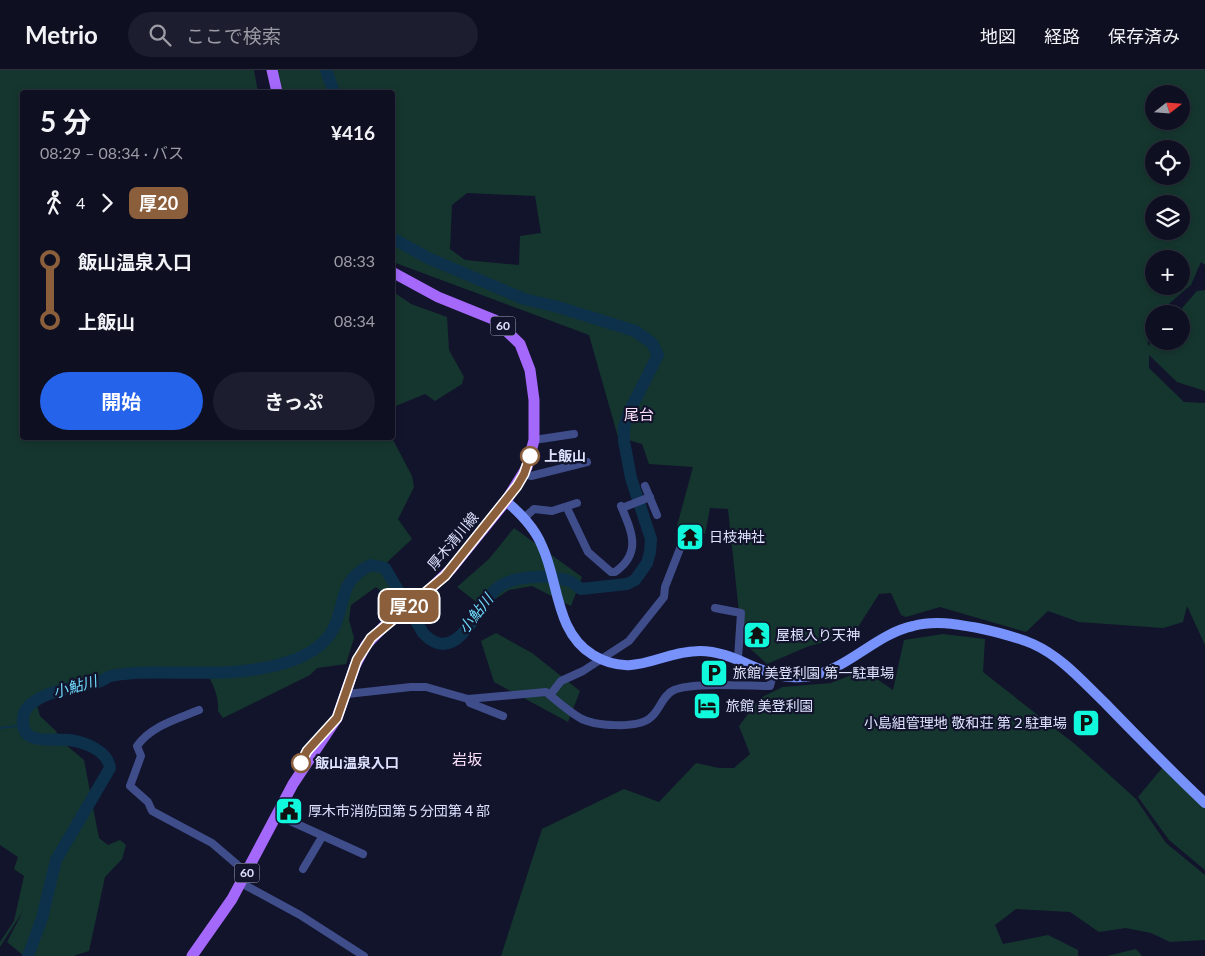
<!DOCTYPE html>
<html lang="ja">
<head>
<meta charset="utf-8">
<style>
  body { margin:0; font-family:Lato,"Noto Sans JP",sans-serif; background:#1c1d2e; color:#f1f3f6; height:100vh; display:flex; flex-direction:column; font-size:19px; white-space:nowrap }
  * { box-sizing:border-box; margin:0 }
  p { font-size:16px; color:#9b9ca5 }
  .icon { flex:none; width:28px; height:28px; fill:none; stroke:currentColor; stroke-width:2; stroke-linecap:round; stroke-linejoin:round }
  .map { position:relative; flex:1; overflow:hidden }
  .panel { position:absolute; left:20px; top:20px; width:375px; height:350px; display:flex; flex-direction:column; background:#0e0f21; border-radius:5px; box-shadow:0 2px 8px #0003,0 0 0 1px #2e2f3f }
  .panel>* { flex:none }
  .badge { padding:0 10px; border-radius:8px; font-size:18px; line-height:32px }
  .needle { width:32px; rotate:73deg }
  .controls { position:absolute; left:1145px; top:15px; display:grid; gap:10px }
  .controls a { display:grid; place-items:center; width:45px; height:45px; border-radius:50%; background:#0e0f21; box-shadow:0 2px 8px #0003,0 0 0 1px #2e2f3f; font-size:25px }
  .map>.badge { position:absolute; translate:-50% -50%; box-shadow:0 0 0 2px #fff }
  .legs { display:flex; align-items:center; gap:8px; height:55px; padding:0 20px; font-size:16px }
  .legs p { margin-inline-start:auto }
  .headline { display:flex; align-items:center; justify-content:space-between; height:85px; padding:0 20px }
  h1 { font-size:28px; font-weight:700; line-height:38px }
  .primary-button { display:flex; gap:10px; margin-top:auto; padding:10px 20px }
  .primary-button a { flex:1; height:58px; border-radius:30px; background:#2563eb; color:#fff; font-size:20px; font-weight:700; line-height:58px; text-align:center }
  .primary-button a+a { background:#1c1d2e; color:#f1f3f6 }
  ul { padding:0 20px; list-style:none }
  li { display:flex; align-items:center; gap:18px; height:60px; font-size:19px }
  li i { display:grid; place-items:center; width:8px; height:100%; margin:0 6px; background:currentColor }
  li i::after { content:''; width:12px; height:12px; margin:-6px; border:4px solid; border-radius:50%; background:#0e0f21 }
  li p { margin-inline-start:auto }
  li:first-child i { background:linear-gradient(#0000 50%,currentColor 0) }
  li:last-child i { background:linear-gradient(currentColor 50%,#0000 0) }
  header { display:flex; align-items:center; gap:30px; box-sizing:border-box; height:70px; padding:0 25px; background:#0e0f21; border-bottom:1px solid #2e2f3f }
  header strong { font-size:24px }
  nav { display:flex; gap:28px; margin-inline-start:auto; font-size:18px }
  .search { width:350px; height:45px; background:#1c1d2e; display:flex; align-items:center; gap:12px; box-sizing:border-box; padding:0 18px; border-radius:28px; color:#9b9ca5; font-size:19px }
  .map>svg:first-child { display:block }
</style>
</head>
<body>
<header>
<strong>Metrio</strong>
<div class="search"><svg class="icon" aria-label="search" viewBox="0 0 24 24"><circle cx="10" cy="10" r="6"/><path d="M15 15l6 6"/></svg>ここで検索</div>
<nav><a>地図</a><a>経路</a><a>保存済み</a></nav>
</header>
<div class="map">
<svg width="1205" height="886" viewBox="0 0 1205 886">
  <rect width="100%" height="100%" fill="#12142c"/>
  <g fill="#15362e" fill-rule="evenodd">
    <path d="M0,0H254L258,22H22V368H392L412,406L414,417L398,449L412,469L382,497L400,524L392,531L376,517L351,535L349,550L354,568L346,594L317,598L310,605L223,648L218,641C219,629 215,618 209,607L177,608L162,601L138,602L74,610L53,621L37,635L40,646L56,661L60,670L84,690L99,768L108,775L120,770L126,775L122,789L105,807L89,881L73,886H24L7,872L23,841L0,877V872L14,851L24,806L14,799L18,787L0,775Z"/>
    <path d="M269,0H1205V195L1201,192L1191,215L1157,244H1154V247L1147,253L1148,276L1154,270L1181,271V244H1177L1197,221L1205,220V321L1177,312L1149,285V298L1184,332L1205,333V575L1187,536L1183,552L1163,558L1079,552L1048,541L1026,562L940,537L906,547L901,545L891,523L879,524L853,565L809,576L767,594L742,571L728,439L710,438L705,464L677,456L693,397L649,394L642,374L618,367L589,265L393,192L392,22H278ZM1154,24H1181V51H1154ZM1154,79H1181V106H1154ZM467,123L535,126L541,163L520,166L519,195L465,190L450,179L452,135ZM1154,134H1181V161H1154ZM1154,189H1181V216H1154Z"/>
    <path d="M392,221L411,234L447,247L449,280L464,307L462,314L435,331L425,324L393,337Z"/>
    <path d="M514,458L582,507L571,536L532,516L509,520L483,537L457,517L489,489Z"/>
    <path d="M496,563L532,583L580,621L568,652L494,612L481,571Z"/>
    <path d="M943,564L985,569L983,602L1076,675L1136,729L1166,773L1205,805V870L1170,872L1151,863L1126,858L1099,862L1070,842L1016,839L995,855L1003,874L1048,865L1078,880V886H501L542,759L624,719L659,732L696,693L719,698H734L750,684L739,656L760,628L783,617L831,613L864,600L893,620L904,570Z"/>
    <path d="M1163,697L1205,737V800L1169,770L1138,727Z"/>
    <path d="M1136,879L1142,886H1107Z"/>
  </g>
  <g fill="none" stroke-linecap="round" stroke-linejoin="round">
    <path stroke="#0d314b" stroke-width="2" d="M0,658L24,655"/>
    <g stroke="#0d314b" stroke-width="12">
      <path d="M326,0L334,22"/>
      <path d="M28,886L42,848L56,790L110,698C108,681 85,672 69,670C53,668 20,677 23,648C25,623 79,616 98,612C102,611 104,609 108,607C114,604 126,604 134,603C175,601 217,606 258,599C283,595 316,586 331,563C347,538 336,511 371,495L385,498L423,563C456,598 477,538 495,520C510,505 549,504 569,511C573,512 578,517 581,519L627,514L635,510L647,493L650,482L651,469L631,408L624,371V357L630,340L658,285L652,273L635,261L558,237L524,229L428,188L392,168"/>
    </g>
    <g stroke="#3f4d8a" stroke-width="8">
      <path d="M534,370L574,364"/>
      <path d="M524,404L531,406L587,392"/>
      <path d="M645,416L657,445"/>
      <path d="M567,438L588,482L611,502H615C642,483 632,462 621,436"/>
      <path d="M622,438L650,427"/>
      <path d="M524,448L534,439L552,441L577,433"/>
      <path d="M715,538L741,543L738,588"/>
      <path d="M347,624L411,617H426L468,629L546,622C557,631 568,641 580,648C594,656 637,659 650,648C660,641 662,625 674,620C692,612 748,616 770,616L773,605"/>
      <path d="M550,625L561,611L583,601L629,571L664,527L665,517L681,476"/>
      <path d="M468,629L470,633L503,646"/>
      <path d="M199,640C177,649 151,656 137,676L141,686L130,716L148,732L152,741L212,773L247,803"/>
      <path d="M277,745L363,784"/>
      <path d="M303,799L322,767"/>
      <path d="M241,813L300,845L364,886"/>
    </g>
    <path stroke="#7892fc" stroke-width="10" d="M506,431C521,444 535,458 542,476C559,512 555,562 593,585C635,610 659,581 700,581C737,581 764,610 801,607C844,605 872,565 913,556C935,550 956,554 978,558C997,562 1016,567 1033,574C1062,587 1083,612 1105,633C1138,667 1171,701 1205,733"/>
    <g stroke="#a468fb" stroke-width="11">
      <path d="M272,0L277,22"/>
      <path d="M192,886L232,829L293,714L337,648L355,596L366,575L390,550L428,521L451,499L506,431L527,397L534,370V330L530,300L520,274L495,250L438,227L392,202"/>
    </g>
  </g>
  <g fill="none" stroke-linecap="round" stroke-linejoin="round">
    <g stroke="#fff" stroke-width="11">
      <path id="line-1" d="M301,693L307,681L337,648L357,590L371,568L445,506L517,416L524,404L530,386"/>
    </g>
    <use href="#line-1" stroke="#8b5e3c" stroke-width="8"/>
  </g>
  <defs>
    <g id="temple-square" transform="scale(1.4375)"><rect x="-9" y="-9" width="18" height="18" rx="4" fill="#10f9dc" stroke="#12142c"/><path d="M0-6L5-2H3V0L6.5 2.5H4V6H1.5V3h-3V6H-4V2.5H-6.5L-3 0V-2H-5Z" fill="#111"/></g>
    <g id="parking-square" transform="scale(1.4375)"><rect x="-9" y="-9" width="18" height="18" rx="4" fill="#10f9dc" stroke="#12142c"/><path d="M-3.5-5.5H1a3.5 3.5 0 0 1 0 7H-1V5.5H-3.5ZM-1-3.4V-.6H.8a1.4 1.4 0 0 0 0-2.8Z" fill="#111"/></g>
    <g id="hotel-square" transform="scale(1.4375)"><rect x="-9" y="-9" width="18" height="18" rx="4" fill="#10f9dc" stroke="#12142c"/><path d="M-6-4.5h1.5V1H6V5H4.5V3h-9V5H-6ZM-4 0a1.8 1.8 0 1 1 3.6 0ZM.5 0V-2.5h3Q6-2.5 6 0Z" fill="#111"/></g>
    <g id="civic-square" transform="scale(1.4375)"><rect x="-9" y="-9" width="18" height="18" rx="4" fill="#10f9dc" stroke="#12142c"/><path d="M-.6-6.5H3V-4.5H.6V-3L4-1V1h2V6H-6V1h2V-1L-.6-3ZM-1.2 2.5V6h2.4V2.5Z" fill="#111"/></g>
  </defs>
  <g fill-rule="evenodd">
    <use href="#temple-square" x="690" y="467"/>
    <use href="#temple-square" x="757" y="565"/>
    <use href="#parking-square" x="714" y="603"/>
    <use href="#hotel-square" x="707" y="636"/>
    <use href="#parking-square" x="1086" y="653"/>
    <use href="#civic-square" x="289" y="741"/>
  </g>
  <g fill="#fff" stroke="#8b5e3c" stroke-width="2.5">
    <circle cx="530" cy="386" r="9"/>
    <circle cx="301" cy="693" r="9"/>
  </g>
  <g text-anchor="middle" stroke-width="4.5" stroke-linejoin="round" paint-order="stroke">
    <g fill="#12142c" stroke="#a2a4bf" stroke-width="1">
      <rect x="490.5" y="246.5" width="25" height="19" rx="4"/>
      <rect x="234.5" y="793.5" width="25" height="19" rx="4"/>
    </g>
    <g font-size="12" font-weight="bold" fill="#dfe2fe">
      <text x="503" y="260">60</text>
      <text x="247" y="807">60</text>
    </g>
    <g font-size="14" font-weight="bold" fill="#dfe2fe" stroke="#12142c" text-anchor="start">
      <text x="544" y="391">上飯山</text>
      <text x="315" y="698">飯山温泉入口</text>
    </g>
    <g font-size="14" fill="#dfe2fe" stroke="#12142c" text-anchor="start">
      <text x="709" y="472">日枝神社</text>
      <text x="776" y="570">屋根入り天神</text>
      <text x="733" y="608">旅館 美登利園 第一駐車場</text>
      <text x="726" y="641">旅館 美登利園</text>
      <text x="1067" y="658" text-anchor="end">小島組管理地 敬和荘 第２駐車場</text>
      <text x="308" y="746">厚木市消防団第５分団第４部</text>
    </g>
    <g font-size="14" fill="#dfe2fe" stroke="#12142c">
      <text transform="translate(453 471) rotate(-50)" y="5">厚木清川線</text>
    </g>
    <g font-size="15" fill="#fee1fa" stroke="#12142c">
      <text x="639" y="350">尾台</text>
      <text x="467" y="695">岩坂</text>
    </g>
    <g font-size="15" font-style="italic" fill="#6fdafc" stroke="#12142c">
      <text transform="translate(476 544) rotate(-52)" y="5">小鮎川</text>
      <text transform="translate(75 617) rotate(-16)" y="5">小鮎川</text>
    </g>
  </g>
</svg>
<div class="controls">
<a><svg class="needle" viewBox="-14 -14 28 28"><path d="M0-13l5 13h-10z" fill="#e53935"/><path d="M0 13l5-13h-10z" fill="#9b9ca5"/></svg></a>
<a><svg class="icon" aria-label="locate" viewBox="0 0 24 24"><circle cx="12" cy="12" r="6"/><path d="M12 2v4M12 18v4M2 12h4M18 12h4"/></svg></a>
<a><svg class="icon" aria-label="layers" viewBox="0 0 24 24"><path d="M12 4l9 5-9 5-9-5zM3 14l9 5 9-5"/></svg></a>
<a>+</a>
<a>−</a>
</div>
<b class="badge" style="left:409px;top:536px;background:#8b5e3c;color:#fff">厚20</b>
<section class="panel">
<div class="headline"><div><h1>5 分</h1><p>08:29 – 08:34 · バス</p></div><b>¥416</b></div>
<div class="legs"><svg class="icon" aria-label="walk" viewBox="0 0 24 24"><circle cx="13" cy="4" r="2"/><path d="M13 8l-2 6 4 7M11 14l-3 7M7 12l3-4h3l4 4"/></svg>4<svg class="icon" aria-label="forward" viewBox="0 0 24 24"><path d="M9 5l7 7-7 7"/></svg><b class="badge" style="background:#8b5e3c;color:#fff">厚20</b></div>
<ul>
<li><i style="color:#8b5e3c"></i><b>飯山温泉入口</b><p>08:33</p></li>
<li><i style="color:#8b5e3c"></i><b>上飯山</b><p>08:34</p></li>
</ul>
<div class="primary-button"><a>開始</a><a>きっぷ</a></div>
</section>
</div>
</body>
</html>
